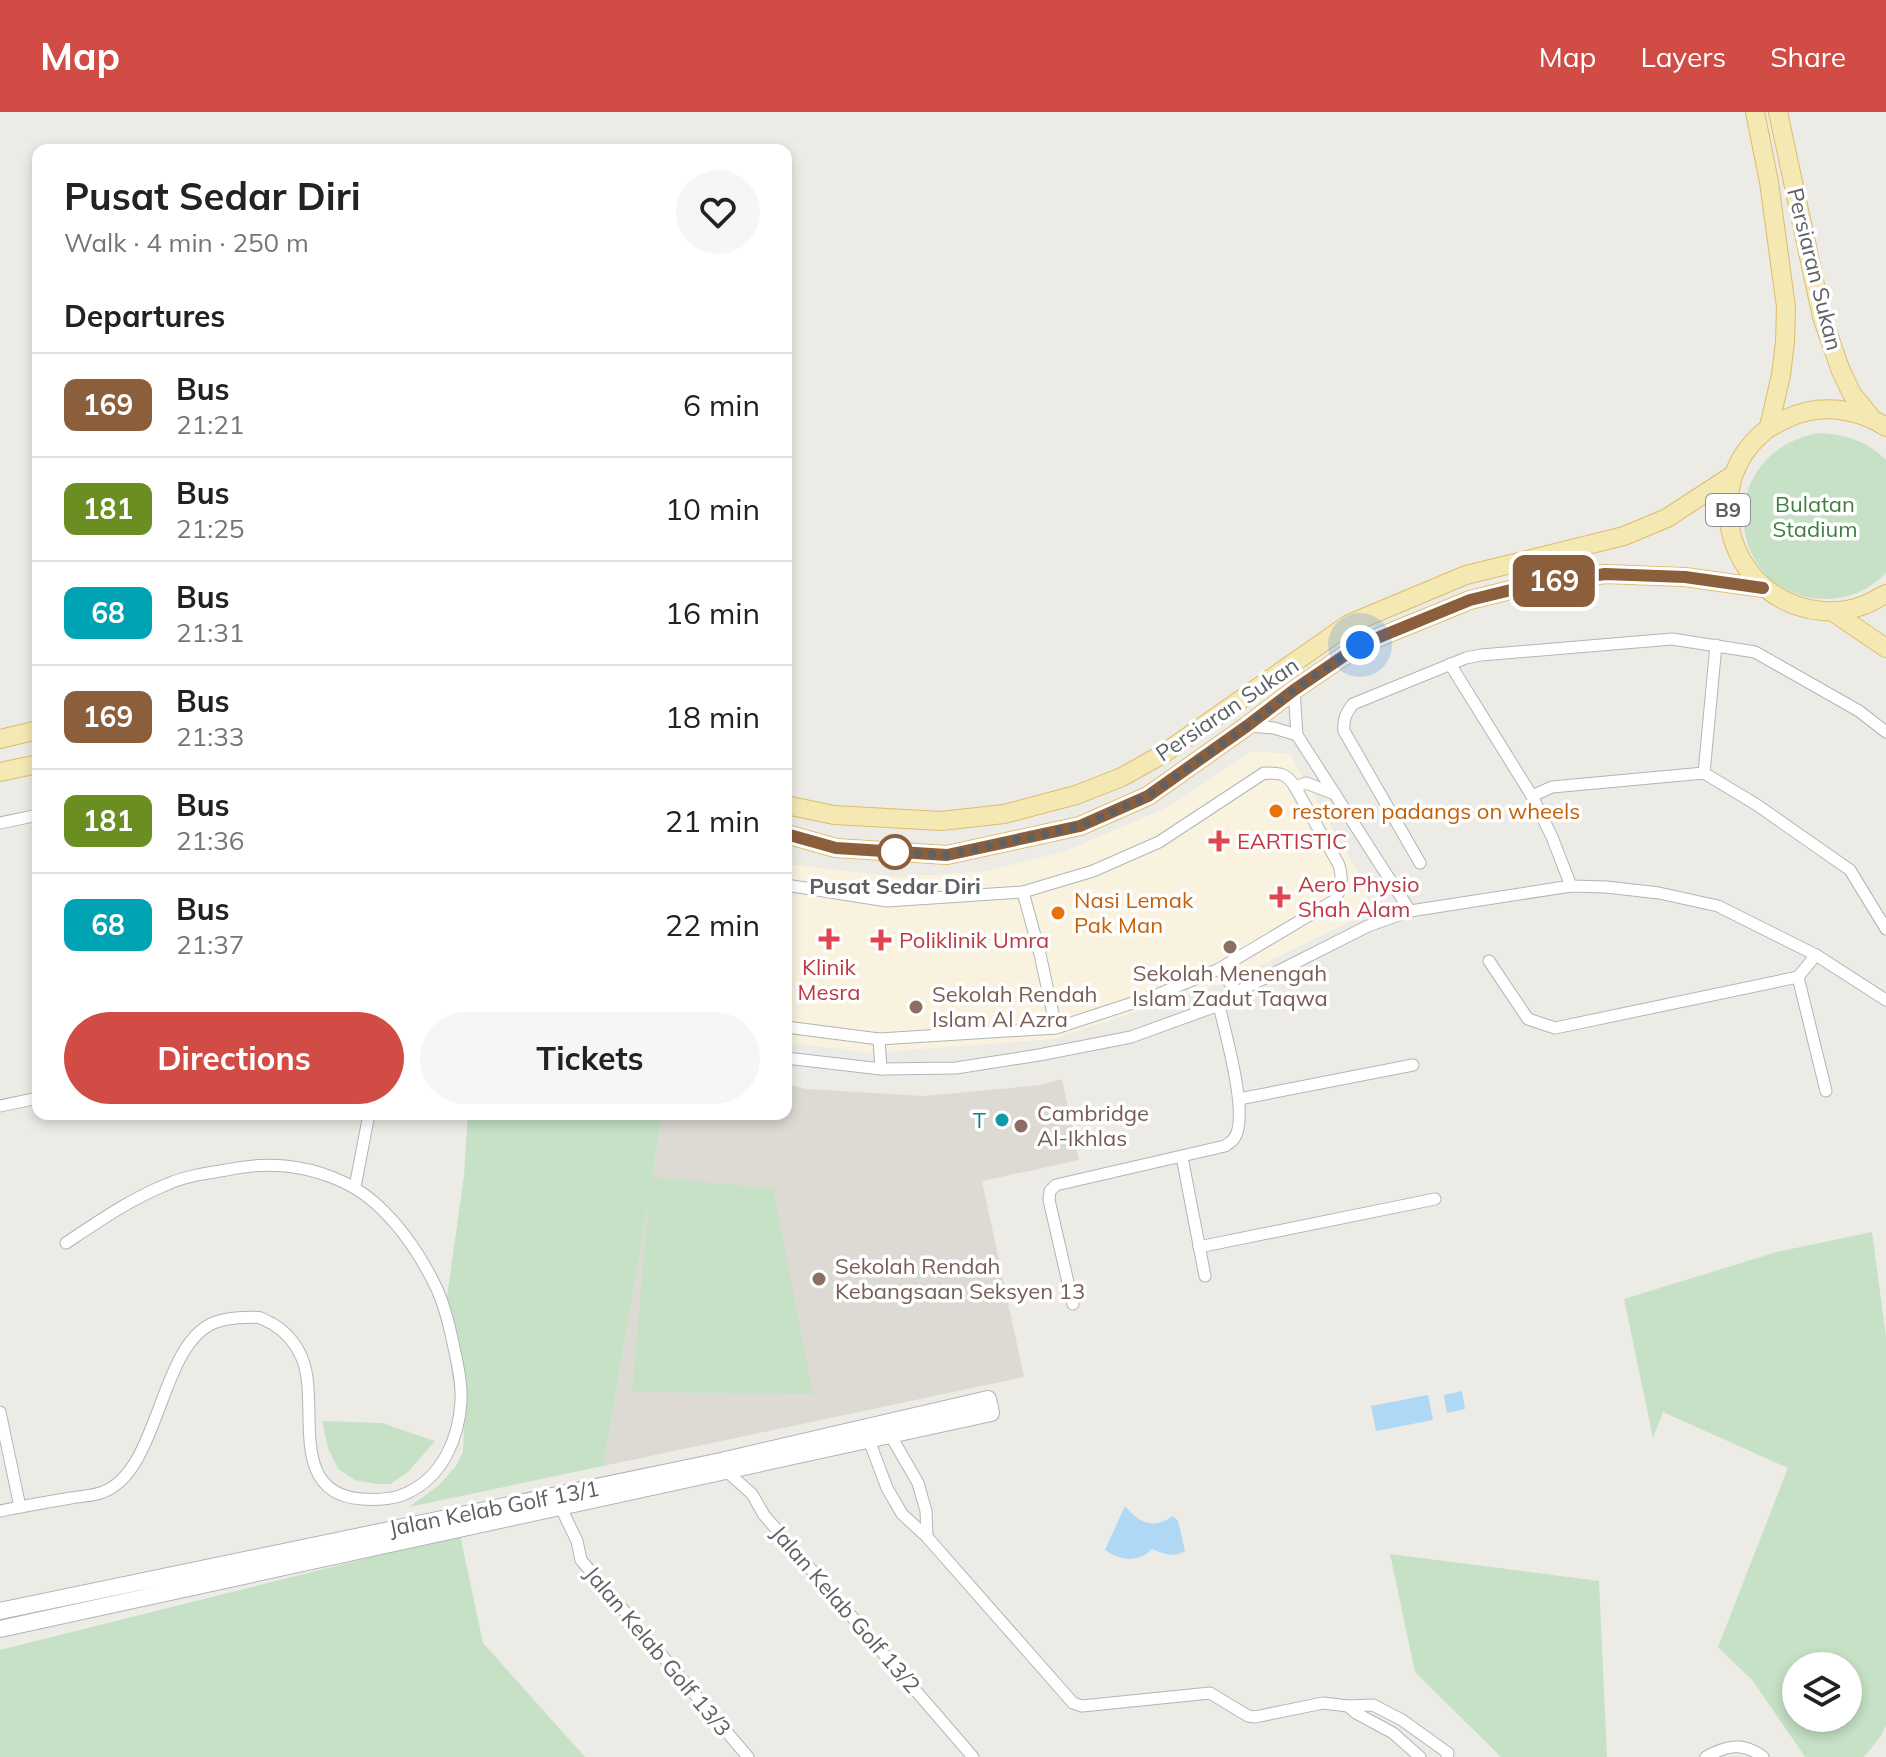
<!DOCTYPE html>
<html lang="en">
<head>
<meta charset="utf-8">
<style>
  body { margin:0; font-family:Mulish,sans-serif; background:#f6f6f6; color:#222; height:100vh; display:flex; flex-direction:column; font-size:30px; white-space:nowrap }
  * { box-sizing:border-box; margin:0 }
  p { font-size:26px; color:#767676 }
  .icon { flex:none; width:44px; height:44px; fill:none; stroke:currentColor; stroke-width:2; stroke-linecap:round; stroke-linejoin:round }
  .map { position:relative; flex:1; overflow:hidden }
  .details { position:absolute; left:32px; top:32px; width:760px; height:976px; display:flex; flex-direction:column; background:#fff; border-radius:16px; box-shadow:0 4px 12px #0003 }
  .details>* { flex:none }
  .badge { padding:0 16px; border-radius:12px; font-size:28px; line-height:52px }
  .tools { position:absolute; left:1782px; top:1540px; display:grid; gap:16px }
  .tools a { display:grid; place-items:center; width:80px; height:80px; border-radius:50%; background:#fff; box-shadow:0 4px 12px #0003; font-size:40px }
  .you { position:absolute; width:40px; height:40px; margin:-20px; border:6px solid #fff; border-radius:50%; background:#1a73e8; box-shadow:0 0 0 12px #1a73e833 }
  .map>.badge { position:absolute; translate:-50% -50%; box-shadow:0 0 0 4px #fff }
  h2 { padding:0 32px; font-size:30px; line-height:72px }
  .round { display:grid; place-items:center; flex:none; width:84px; height:84px; border-radius:42px; background:#f6f6f6 }
  .headline { display:flex; align-items:center; justify-content:space-between; height:136px; padding:0 32px }
  h1 { font-size:38px; font-weight:700; line-height:60px }
  .action { display:flex; gap:16px; margin-top:auto; padding:16px 32px }
  .action a { flex:1; height:92px; border-radius:48px; background:#d24c46; color:#fff; font-size:32px; font-weight:700; line-height:92px; text-align:center }
  .action a+a { background:#f6f6f6; color:#222 }
  ul { padding:0; list-style:none }
  li { display:flex; align-items:center; gap:24px; height:104px; padding:0 32px; border-top:2px solid #e0e0e0 }
  li div { flex:1 }
  li b { display:block; font-size:30px }
  li em { font-style:normal }
  li .badge { min-width:88px; font-weight:700; text-align:center }
  header { display:flex; align-items:center; gap:48px; box-sizing:border-box; height:112px; padding:0 40px; background:#d24c46; color:#fff }
  header strong { font-size:38px }
  nav { display:flex; gap:44px; margin-inline-start:auto; font-size:28px }
  .map>svg:first-child { display:block }
</style>
</head>
<body>
<header>
<strong>Map</strong>
<nav><a>Map</a><a>Layers</a><a>Share</a></nav>
</header>
<div class="map">
<svg width="1886" height="1645" viewBox="0 0 1886 1645">
  <rect width="100%" height="100%" fill="#edebe5"/>
  <path fill="#f9f2de" d="M1253,639L1290,642L1368,778L1362,804L1223,871L1054,927L870,941L786,930V752L899,765L987,759L1066,739L1162,698Z"/>
  <path fill="#dddad4" d="M1062,967L1079,1048L982,1069L1024,1265L603,1354L663,1002H786V972L806,977L924,984L1041,973Z"/>
  <g fill="#c6e1c5" fill-rule="evenodd">
    <path d="M1819,321C1845,322 1867,329 1886,348V461C1869,478 1849,487 1826,487C1724,486 1711,340 1819,321Z"/>
    <path d="M468,1002H663L652,1065L773,1077L813,1282L632,1280L649,1086L603,1354L409,1395L438,1374L456,1354L463,1340L465,1290L461,1251L447,1185L464,1064Z"/>
    <path d="M1872,1120L1886,1225V1614L1881,1624L1864,1645H1805L1753,1569L1718,1535L1788,1356L1663,1300L1653,1326L1624,1187L1777,1140ZM1796,1554H1848V1606H1796Z"/>
    <path d="M322,1309L382,1311L435,1329L408,1360L390,1372H377L355,1368L338,1357L328,1336Z"/>
    <path d="M460,1423L483,1531L585,1645H0V1538Z"/>
    <path d="M1390,1442L1599,1469L1607,1645H1501L1415,1560Z"/>
  </g>
  <g fill="#afd8f4">
    <path d="M1462,1279L1465,1297L1447,1301L1444,1283Z"/>
    <path d="M1428,1283L1433,1308L1376,1319L1371,1294Z"/>
    <path d="M1125,1394C1139,1411 1153,1418 1173,1404L1178,1409L1185,1439C1173,1446 1165,1442 1152,1437C1138,1451 1121,1449 1105,1438Z"/>
  </g>
  <g fill="none" stroke-linecap="round" stroke-linejoin="round">
    <g stroke="#b2b5b8" stroke-width="13">
      <g id="street">
        <path d="M1450,552L1532,684L1552,725L1571,774"/>
        <path d="M1294,578L1297,623L1410,799"/>
        <path d="M1247,614L1274,616L1297,623"/>
        <path d="M1704,661L1716,533"/>
        <path d="M1295,675L1306,671L1335,682"/>
        <path d="M1532,684L1552,675L1704,661L1757,693L1850,758L1886,817"/>
        <path d="M0,711L38,703"/>
        <path d="M1420,751L1344,619C1343,607 1346,601 1353,592L1466,546L1481,543L1672,527L1755,540L1859,599L1886,620"/>
        <path d="M786,773L887,789L1023,780L1093,759L1159,730L1264,661C1279,661 1287,661 1295,675L1339,753C1343,767 1342,775 1335,788L1219,857L1154,884L1056,916L879,927L786,915"/>
        <path d="M1023,780L1040,842L1056,916"/>
        <path d="M1489,849L1528,907L1555,916L1798,865"/>
        <path d="M1219,857L1237,880"/>
        <path d="M1798,865L1826,979"/>
        <path d="M1798,865L1816,843"/>
        <path d="M879,927L881,957"/>
        <path d="M786,946L881,957L956,956L1039,943L1131,925L1219,893L1237,880L1368,814L1410,799L1571,774L1606,775L1659,781L1718,794L1816,843L1886,888"/>
        <path d="M1239,987L1413,953"/>
        <path d="M0,994L38,986"/>
        <path d="M1182,1045L1205,1164"/>
        <path d="M355,1075L369,1002"/>
        <path d="M1199,1135L1435,1087"/>
        <path d="M1073,1192L1049,1088L1050,1079L1056,1073L1225,1034C1229,1031 1233,1029 1235,1025C1249,1002 1225,921 1219,893"/>
        <path d="M0,1300L20,1395"/>
        <path d="M888,1319L918,1371L926,1399L927,1425"/>
        <path d="M867,1323L887,1376L902,1402L927,1425L1073,1591L1082,1594L1210,1581L1248,1604L1255,1605L1323,1591L1348,1594L1373,1593L1402,1608L1448,1641L1447,1645"/>
        <path d="M724,1357L752,1382L764,1403L973,1645"/>
        <path d="M559,1392L577,1429L581,1448L748,1645"/>
        <path d="M0,1399C24,1394 47,1390 71,1386C81,1384 94,1384 103,1380C161,1358 159,1230 216,1210C227,1206 250,1204 261,1206C263,1207 272,1212 273,1212C286,1220 296,1232 302,1246C321,1291 285,1382 362,1387C376,1388 395,1387 407,1381C442,1365 459,1327 461,1289C462,1270 457,1250 453,1231C449,1212 444,1192 436,1175C421,1144 400,1113 374,1090C350,1069 316,1057 285,1054C265,1052 245,1054 226,1058C207,1061 186,1064 168,1072C132,1086 99,1109 66,1131"/>
        <path d="M1348,1594L1356,1601L1393,1621L1420,1645"/>
        <path d="M1706,1645C1727,1633 1743,1630 1763,1645"/>
      </g>
    </g>
    <g stroke="#b1b4b8" stroke-width="18">
      <path id="secondary" d="M0,1499L721,1349L988,1287L991,1301L0,1517"/>
    </g>
    <g stroke="#dfbb6d" stroke-width="20">
      <g id="primary">
        <path d="M1755,0L1769,70L1786,195L1785,230L1781,263L1769,315"/>
        <path d="M1778,0L1822,205L1841,259L1852,282L1871,305"/>
        <path d="M1886,315C1857,296 1820,291 1788,306C1780,310 1773,313 1766,318C1694,376 1731,491 1822,499C1836,500 1852,498 1864,493C1872,490 1879,485 1886,482"/>
        <path d="M1833,500L1886,536"/>
        <path d="M0,627L38,618"/>
        <path d="M0,660L38,652"/>
        <path d="M786,693L834,703L941,709L1004,702L1076,683L1122,665L1163,642L1349,512L1466,463L1624,424L1667,406L1733,363"/>
        <path d="M786,722L836,736L947,743L1080,714L1148,684L1247,614L1294,578L1360,533L1470,488L1527,474L1605,462L1685,465L1763,476"/>
      </g>
    </g>
    <use href="#street" stroke="#fff" stroke-width="11"/>
    <use href="#secondary" stroke="#fff" stroke-width="16"/>
    <use href="#primary" stroke="#f4e8b3" stroke-width="18"/>
  </g>
  <g fill="none" stroke-linecap="round" stroke-linejoin="round">
    <g stroke="#fff" stroke-width="18">
      <path id="line" d="M786,722L836,736L947,743L1080,714L1148,684L1247,614L1294,578L1360,533L1470,488L1527,474L1605,462L1685,465L1763,476"/>
    </g>
    <use href="#line" stroke="#8b5e3c" stroke-width="12"/>
    <path stroke="#5d6064" stroke-width="8" stroke-dasharray="0 14.4" d="M895,740H892L947,743L1080,714L1148,684L1247,614L1294,578L1360,533"/>
  </g>
  <g fill="#e8710a" stroke="#fff" stroke-width="3">
    <circle cx="1276" cy="699" r="8"/>
    <circle cx="1058" cy="801" r="8"/>
  </g>
  <g fill="#e0444e" stroke="#fff" stroke-width="3">
    <path d="M1215 717h8v8h8v8h-8v8h-8v-8h-8v-8h8z"/>
    <path d="M1276 773h8v8h8v8h-8v8h-8v-8h-8v-8h8z"/>
    <path d="M825 815h8v8h8v8h-8v8h-8v-8h-8v-8h8z"/>
    <path d="M877 816h8v8h8v8h-8v8h-8v-8h-8v-8h8z"/>
  </g>
  <circle fill="#fff" stroke="#8b5e3c" stroke-width="4" cx="895" cy="740" r="16"/>
  <g fill="#8d6e63" stroke="#fff" stroke-width="3">
    <circle cx="1230" cy="835" r="8"/>
    <circle cx="916" cy="895" r="8"/>
    <circle cx="1021" cy="1014" r="8"/>
    <circle cx="819" cy="1167" r="8"/>
  </g>
  <circle fill="#0f9aa8" stroke="#fff" stroke-width="3" cx="1002" cy="1008" r="8"/>
  <g text-anchor="middle" stroke-width="7" stroke-linejoin="round" paint-order="stroke">
    <rect fill="#fff" stroke="#8e9092" stroke-width="2" x="1706" y="382" width="44" height="32" rx="6"/>
    <g font-size="20" font-weight="bold" fill="#5d6064">
      <text x="1728" y="405">B9</text>
    </g>
    <g font-size="22" fill="#5d6064" stroke="#fff">
      <text transform="translate(1815 157) rotate(76)" y="8">Persiaran Sukan</text>
      <text transform="translate(1227 597) rotate(-34)" y="8">Persiaran Sukan</text>
      <text transform="translate(494 1396) rotate(-11)" y="8">Jalan Kelab Golf 13/1</text>
      <text transform="translate(846 1497) rotate(49)" y="8">Jalan Kelab Golf 13/2</text>
      <text transform="translate(658 1539) rotate(50)" y="8">Jalan Kelab Golf 13/3</text>
    </g>
    <g font-size="22" fill="#407f41" stroke="#fff">
      <text x="1815" y="400">Bulatan<tspan x="1815" dy="25">Stadium</tspan></text>
    </g>
    <g font-size="22" fill="#c56008" stroke="#fff" text-anchor="start">
      <text x="1292" y="707">restoren padangs on wheels</text>
      <text x="1074" y="796">Nasi Lemak<tspan x="1074" dy="25">Pak Man</tspan></text>
    </g>
    <g font-size="22" fill="#be3a42" stroke="#fff" text-anchor="start">
      <text x="1237" y="737">EARTISTIC</text>
      <text x="1298" y="780">Aero Physio<tspan x="1298" dy="25">Shah Alam</tspan></text>
      <text x="899" y="836">Poliklinik Umra</text>
      <text x="829" y="863" text-anchor="middle">Klinik<tspan x="829" dy="25">Mesra</tspan></text>
    </g>
    <g font-size="22" font-weight="bold" fill="#5d6064" stroke="#fff">
      <text x="895" y="782">Pusat Sedar Diri</text>
    </g>
    <g font-size="22" fill="#785e54" stroke="#fff" text-anchor="start">
      <text x="1230" y="869" text-anchor="middle">Sekolah Menengah<tspan x="1230" dy="25">Islam Zadut Taqwa</tspan></text>
      <text x="932" y="890">Sekolah Rendah<tspan x="932" dy="25">Islam Al Azra</tspan></text>
      <text x="1037" y="1009">Cambridge<tspan x="1037" dy="25">Al-Ikhlas</tspan></text>
      <text x="835" y="1162">Sekolah Rendah<tspan x="835" dy="25">Kebangsaan Seksyen 13</tspan></text>
    </g>
    <g font-size="22" fill="#0d838f" stroke="#fff" text-anchor="end">
      <text x="986" y="1016">T</text>
    </g>
  </g>
</svg>
<div class="tools">
<a><svg class="icon" aria-label="layers" viewBox="0 0 24 24"><path d="M12 4l9 5-9 5-9-5zM3 14l9 5 9-5"/></svg></a>
</div>
<div class="you" style="left:1360px;top:533px"></div>
<b class="badge" style="left:1554px;top:469px;background:#8b5e3c;color:#fff">169</b>
<section class="details">
<div class="headline"><div><h1>Pusat Sedar Diri</h1><p>Walk · 4 min · 250 m</p></div><a class="round"><svg class="icon" aria-label="heart" viewBox="0 0 24 24"><path d="M12 20l-8-8c-3-5 5-10 8-4 3-6 11-1 8 4z"/></svg></a></div>
<h2>Departures</h2>
<ul>
<li><span class="badge" style="background:#8b5e3c;color:#fff">169</span><div><b>Bus</b><p>21:21</p></div><em>6 min</em></li>
<li><span class="badge" style="background:#6b8e23;color:#fff">181</span><div><b>Bus</b><p>21:25</p></div><em>10 min</em></li>
<li><span class="badge" style="background:#00a3b4;color:#fff">68</span><div><b>Bus</b><p>21:31</p></div><em>16 min</em></li>
<li><span class="badge" style="background:#8b5e3c;color:#fff">169</span><div><b>Bus</b><p>21:33</p></div><em>18 min</em></li>
<li><span class="badge" style="background:#6b8e23;color:#fff">181</span><div><b>Bus</b><p>21:36</p></div><em>21 min</em></li>
<li><span class="badge" style="background:#00a3b4;color:#fff">68</span><div><b>Bus</b><p>21:37</p></div><em>22 min</em></li>
</ul>
<div class="action"><a>Directions</a><a>Tickets</a></div>
</section>
</div>
</body>
</html>
